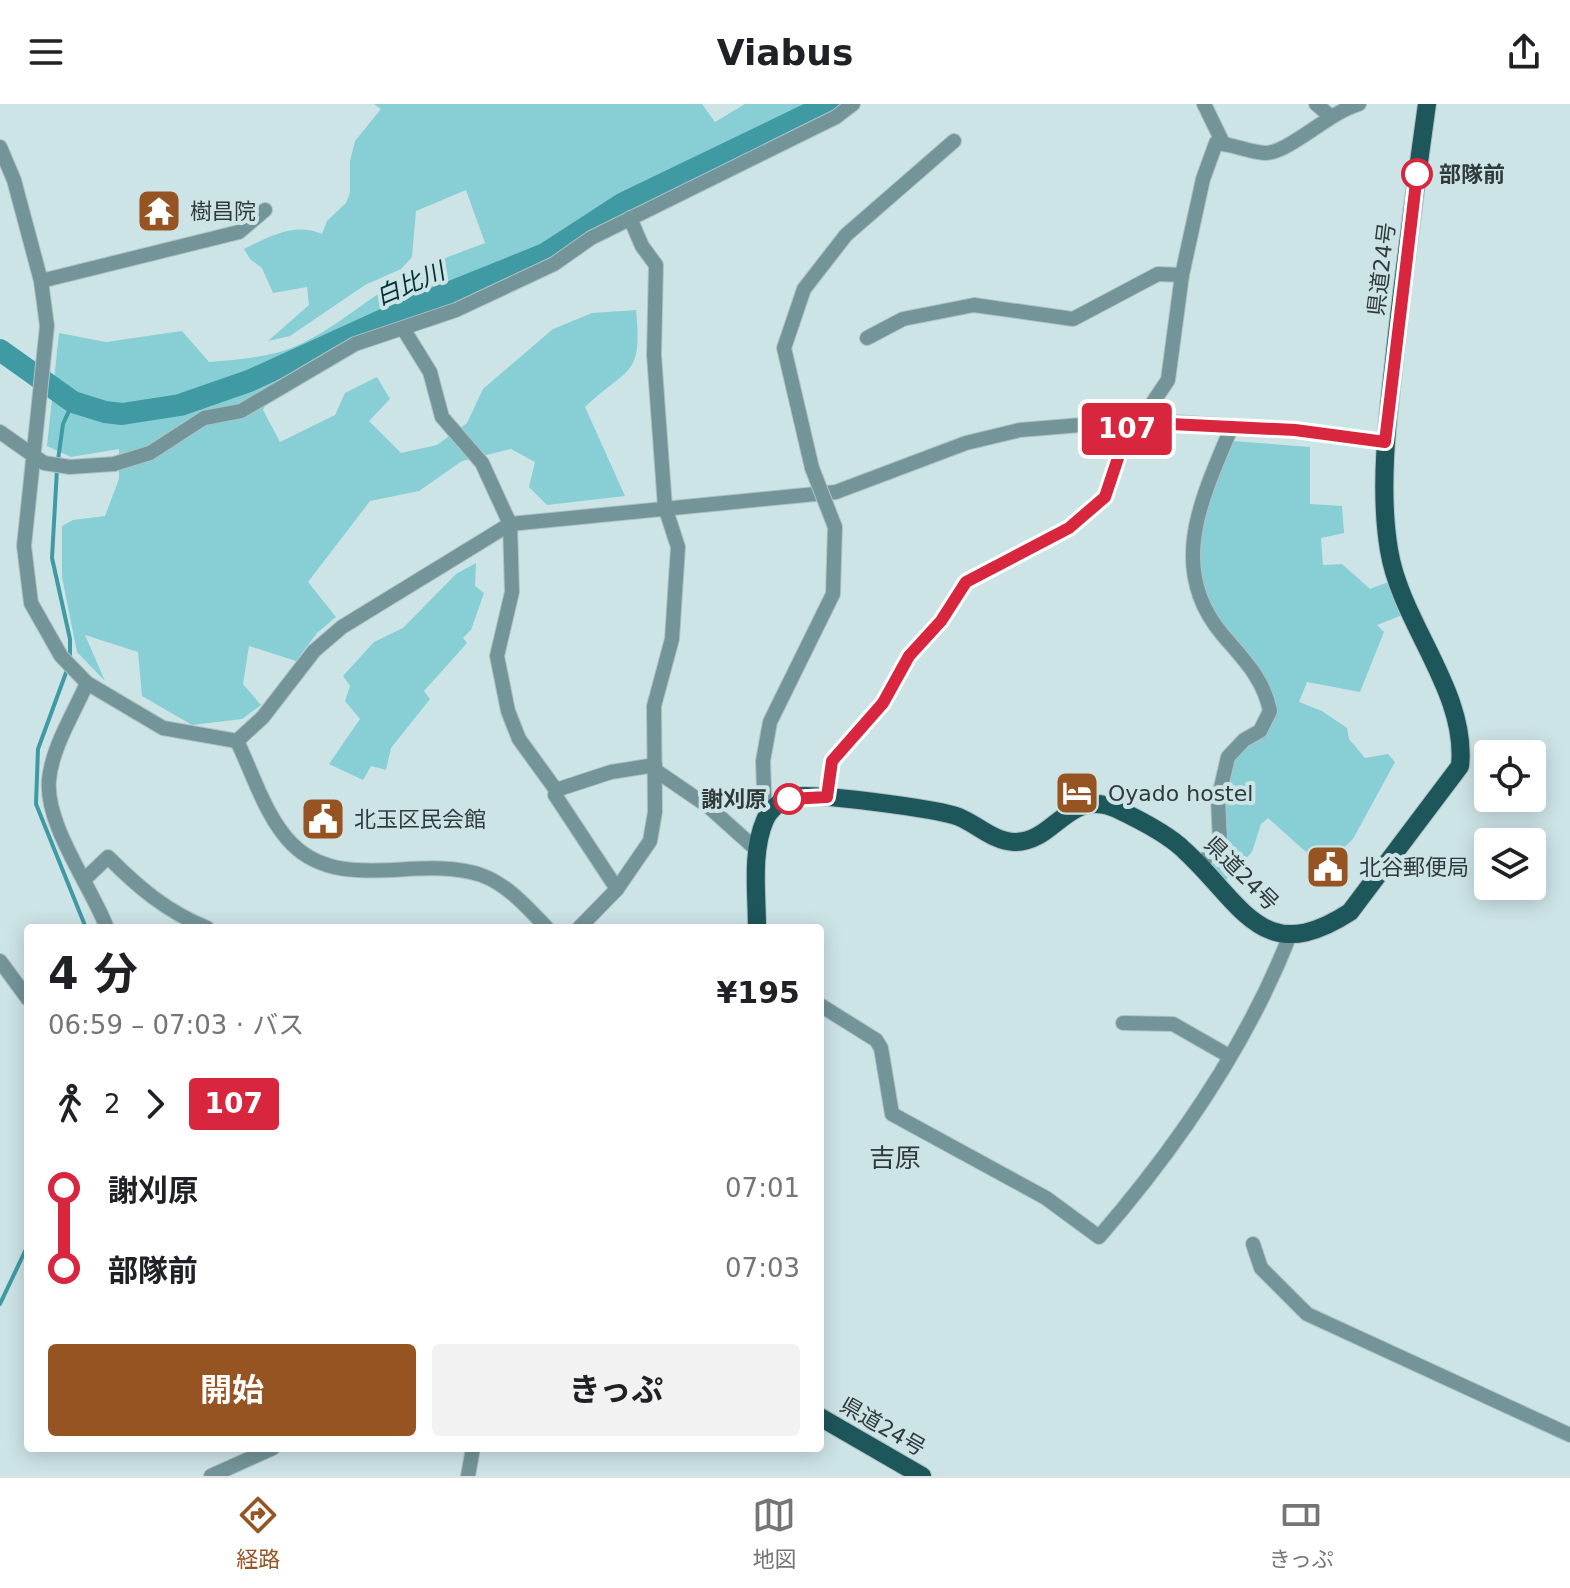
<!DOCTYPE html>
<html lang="ja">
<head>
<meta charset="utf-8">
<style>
  body { margin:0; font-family:"DejaVu Sans","Noto Sans JP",sans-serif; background:#f2f2f2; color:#202124; height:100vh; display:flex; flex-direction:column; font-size:30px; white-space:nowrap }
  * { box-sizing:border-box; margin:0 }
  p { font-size:26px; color:#757577 }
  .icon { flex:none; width:44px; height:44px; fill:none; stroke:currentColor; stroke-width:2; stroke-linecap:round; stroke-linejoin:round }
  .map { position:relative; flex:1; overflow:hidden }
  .panel { position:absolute; left:24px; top:820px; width:800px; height:528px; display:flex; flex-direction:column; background:#fff; border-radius:8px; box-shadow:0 4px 20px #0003 }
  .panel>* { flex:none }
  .badge { padding:0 16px; border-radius:6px; font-size:28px; line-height:52px }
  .fabs { position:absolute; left:1474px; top:636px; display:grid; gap:16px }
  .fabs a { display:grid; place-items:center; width:72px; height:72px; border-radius:8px; background:#fff; box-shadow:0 4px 20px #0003; font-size:40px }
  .map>.badge { position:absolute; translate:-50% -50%; box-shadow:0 0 0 4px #fff }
  .legs { display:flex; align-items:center; gap:12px; height:88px; padding:0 24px; font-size:26px }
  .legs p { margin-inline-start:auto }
  .headline { display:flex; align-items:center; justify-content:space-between; height:136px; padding:0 24px }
  h1 { font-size:44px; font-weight:700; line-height:60px }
  .primary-button { display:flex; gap:16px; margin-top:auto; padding:16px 24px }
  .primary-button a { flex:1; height:92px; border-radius:8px; background:#975423; color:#fff; font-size:32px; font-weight:700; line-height:92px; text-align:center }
  .primary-button a+a { background:#f2f2f2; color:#202124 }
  ul { padding:0 24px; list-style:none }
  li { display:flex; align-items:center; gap:28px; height:80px; font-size:30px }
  li i { display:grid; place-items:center; width:12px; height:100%; margin:0 10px; background:currentColor }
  li i::after { content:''; width:20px; height:20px; margin:-10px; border:6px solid; border-radius:50%; background:#fff }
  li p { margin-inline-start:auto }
  li:first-child i { background:linear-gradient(#0000 50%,currentColor 0) }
  li:last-child i { background:linear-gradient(currentColor 50%,#0000 0) }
  header { display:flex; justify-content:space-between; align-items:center; height:104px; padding:0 24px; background:#fff; font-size:36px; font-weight:700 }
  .tabs { display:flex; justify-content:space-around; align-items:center; height:112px; border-top:2px solid #e0e0e0; background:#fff; font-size:22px; color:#757577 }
  .tabs a { display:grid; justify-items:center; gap:4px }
  .tabs .current { color:#975423 }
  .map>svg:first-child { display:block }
</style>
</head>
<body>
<header><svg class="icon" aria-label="menu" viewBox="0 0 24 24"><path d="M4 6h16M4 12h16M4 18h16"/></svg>Viabus<svg class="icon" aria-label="share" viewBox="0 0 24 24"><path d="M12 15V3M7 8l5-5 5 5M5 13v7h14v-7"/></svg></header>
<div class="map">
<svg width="1570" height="1372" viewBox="0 0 1570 1372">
  <rect width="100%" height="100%" fill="#cde4e7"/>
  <g fill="#87ced5">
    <path d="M374,0H702L715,18L745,0H839L809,18L645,96L535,160L327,245L278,273L263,306L280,338L335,311L345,289L377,273L390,295L369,317L401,349L437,341L467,319L483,285L553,225L592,209L636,206C643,274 628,262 585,303L625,392L547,401L529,383L535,358L511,345L462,357L419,387L370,397L308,478L336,513L317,529L296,557L249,542L243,580L261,601L242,615L192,621L142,592L138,548L85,531L105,577L77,548L62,473V422L73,416L105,412L119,375V345L71,353L47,342L59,229L106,238L182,227L209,258C234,256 259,254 283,247C320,235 352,207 384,186C415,165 449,152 485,139L466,86L416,107L412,153L401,165L365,181L290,232L268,237L309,201L307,183L273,189L262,164L250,155L244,145C270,132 295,118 322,130L327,117L346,99L350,89V57L355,37L381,5Z"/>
    <path d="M1232,337L1310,343V400L1342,402L1344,429L1321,434L1323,461L1342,460L1370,485L1396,475L1405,510L1377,521L1384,528L1360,588L1307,578L1299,598L1322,607L1347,624L1349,635L1365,654L1388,650L1395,658L1353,735L1333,754L1324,747L1315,756L1268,714L1261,720L1252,748L1221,781L1200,761L1218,740L1227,659L1256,629L1270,603C1242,560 1203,515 1196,462C1192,434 1220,365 1232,337Z"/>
    <path d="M476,459L475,482L484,489L471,526L463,534L467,539L424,587L430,595L391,644L386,666L371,662L363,676L329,660L360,615L345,597L350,582L343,572L374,538L403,524L456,470Z"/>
  </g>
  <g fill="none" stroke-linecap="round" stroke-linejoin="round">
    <g stroke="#3f9aa3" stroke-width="4">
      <path d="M58,356L63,320L73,298"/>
      <path d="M57,365L52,454L70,535V553"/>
      <path d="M67,566L38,645L36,700L86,824"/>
      <path d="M0,1200L28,1141"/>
    </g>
    <path stroke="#3f9aa3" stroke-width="22" d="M0,246L73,298L105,308L122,310L180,301L249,277L396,210L545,150L622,100L829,0"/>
    <g stroke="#aec2c5" stroke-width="16">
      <g id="minor">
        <path d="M1204,0L1223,39"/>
        <path d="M1316,0L1329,11"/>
        <path d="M0,43L14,76L41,177L47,222L24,442L31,499L61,552L87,579L163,624L237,637"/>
        <path d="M41,177L239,128L265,106"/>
        <path d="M404,226L430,268L442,313L482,359L510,420L512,488L497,552L508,607L519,635L556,686L555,691L617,785"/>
        <path d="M867,234L903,215L974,201L1073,215L1158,170L1182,171"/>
        <path d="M1141,316L1168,276L1182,171L1203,75L1216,39C1232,40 1249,48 1265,49C1289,49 1329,8 1359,0"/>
        <path d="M0,328L44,359L70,363L114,360L150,349L204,314L241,307L355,240L456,206L554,160L591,134L836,13L853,0"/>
        <path d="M812,364L784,244L804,185L846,131L954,37"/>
        <path d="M87,579C74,609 52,643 49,676C45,721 91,782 107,824"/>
        <path d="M237,637L263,613L314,547L342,523L510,420L836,388L966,339L1020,326L1141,316L1295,326L1385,338"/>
        <path d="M237,637C253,670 266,714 292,740C342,790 420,750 481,771C507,780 528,804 547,824"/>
        <path d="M655,666L709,703L758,747"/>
        <path d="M556,686L611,668L655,661"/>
        <path d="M827,693L832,657L883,599L909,552L941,517L966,478L1069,424L1105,393L1130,318"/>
        <path d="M765,714L763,657L770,618L833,490L835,423"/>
        <path d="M1200,762L1220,737L1218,696L1228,653L1244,636L1260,627L1270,607C1263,573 1243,555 1222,530C1166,463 1203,392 1232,322"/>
        <path d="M86,774L108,753C139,784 166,807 207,824"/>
        <path d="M579,824L617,785L650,737L655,708L654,602L672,535L678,443L665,403L654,251L656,161L642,142L630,114"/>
        <path d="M0,857L28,895"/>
        <path d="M820,901L876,936L881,944L892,1010L1046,1094L1099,1133C1176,1044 1247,941 1290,831"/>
        <path d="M1123,919L1173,920L1229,952"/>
        <path d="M1253,1140L1261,1164L1307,1210L1570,1331"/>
        <path d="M211,1372L273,1344"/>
        <path d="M468,1372L473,1344"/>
      </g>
    </g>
    <g stroke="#aec2c5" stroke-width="20">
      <g id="major">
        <path d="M757,824C757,790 751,748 765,716C769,706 781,696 792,693C812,688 939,705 959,713C978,721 993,737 1014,738C1055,739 1068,683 1117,705C1138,715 1168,730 1184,746C1243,800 1262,865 1350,808L1460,662C1468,588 1401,520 1389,446C1379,387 1387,318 1394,258C1403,172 1415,86 1427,0"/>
        <path d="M820,1313L922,1372"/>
      </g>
    </g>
    <use href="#minor" stroke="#739599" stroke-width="14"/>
    <use href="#major" stroke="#1d565b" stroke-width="18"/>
    <g stroke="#aec2c5" stroke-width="16" stroke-linecap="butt">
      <path id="minor-bridge" d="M812,364L835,423"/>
    </g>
    <use href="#minor-bridge" stroke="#739599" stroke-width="14"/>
  </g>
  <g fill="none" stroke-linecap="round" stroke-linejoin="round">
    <g stroke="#fff" stroke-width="18">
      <path id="line-1" d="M789,695L827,693L832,657L883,599L909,552L941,517L966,478L1069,424L1105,393L1130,318L1295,326L1385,338L1417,70"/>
    </g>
    <use href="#line-1" stroke="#d7263d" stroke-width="12"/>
  </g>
  <defs>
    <g id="temple-square" transform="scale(2.3)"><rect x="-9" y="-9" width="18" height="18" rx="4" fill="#975423" stroke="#cde4e7"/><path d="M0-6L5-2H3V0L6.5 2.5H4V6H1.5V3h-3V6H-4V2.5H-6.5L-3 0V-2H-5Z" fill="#fff"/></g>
    <g id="hotel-square" transform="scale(2.3)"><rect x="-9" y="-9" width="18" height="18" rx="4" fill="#975423" stroke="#cde4e7"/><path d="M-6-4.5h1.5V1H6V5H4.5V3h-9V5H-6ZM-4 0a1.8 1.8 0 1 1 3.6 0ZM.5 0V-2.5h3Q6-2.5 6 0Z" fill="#fff"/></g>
    <g id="civic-square" transform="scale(2.3)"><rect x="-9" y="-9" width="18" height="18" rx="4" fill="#975423" stroke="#cde4e7"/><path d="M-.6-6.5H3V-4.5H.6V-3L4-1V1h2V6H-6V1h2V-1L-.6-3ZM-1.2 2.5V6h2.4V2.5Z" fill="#fff"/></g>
  </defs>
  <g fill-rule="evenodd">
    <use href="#temple-square" x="159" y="107"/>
    <use href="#hotel-square" x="1077" y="689"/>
    <use href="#civic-square" x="323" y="715"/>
    <use href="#civic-square" x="1328" y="763"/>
  </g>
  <g fill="#fff" stroke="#d7263d" stroke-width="4">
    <circle cx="1417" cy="70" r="14"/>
    <circle cx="789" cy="695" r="14"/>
  </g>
  <g text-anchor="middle" stroke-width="8" stroke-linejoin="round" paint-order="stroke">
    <g font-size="22" font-weight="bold" fill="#313a3b" stroke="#cde4e7" text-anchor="start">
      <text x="1439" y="78">部隊前</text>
      <text x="767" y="703" text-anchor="end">謝刈原</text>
    </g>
    <g font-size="22" fill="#313a3b" stroke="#cde4e7" text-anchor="start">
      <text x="190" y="115">樹昌院</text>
      <text x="1108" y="697">Oyado hostel</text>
      <text x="354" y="723">北玉区民会館</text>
      <text x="1359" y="771">北谷郵便局</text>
    </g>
    <g font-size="22" fill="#313a3b" stroke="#cde4e7">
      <text transform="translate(1381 165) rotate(-83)" y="8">県道24号</text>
      <text transform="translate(1242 769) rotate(45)" y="8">県道24号</text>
      <text transform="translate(883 1322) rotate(30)" y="8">県道24号</text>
    </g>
    <g font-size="24" font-style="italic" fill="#023034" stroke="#cde4e7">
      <text transform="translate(410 180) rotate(-23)" y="8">白比川</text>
    </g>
    <g font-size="26" fill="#313a3b" stroke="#cde4e7">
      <text x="895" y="1063">吉原</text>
    </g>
  </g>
</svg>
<div class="fabs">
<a><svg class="icon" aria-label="locate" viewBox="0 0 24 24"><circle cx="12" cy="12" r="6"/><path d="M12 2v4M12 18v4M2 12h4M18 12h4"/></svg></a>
<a><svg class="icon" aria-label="layers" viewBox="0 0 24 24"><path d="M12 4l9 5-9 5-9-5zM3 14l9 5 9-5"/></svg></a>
</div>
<b class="badge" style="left:1127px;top:325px;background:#d7263d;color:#fff">107</b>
<section class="panel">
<div class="headline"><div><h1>4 分</h1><p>06:59 – 07:03 · バス</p></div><b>¥195</b></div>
<div class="legs"><svg class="icon" aria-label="walk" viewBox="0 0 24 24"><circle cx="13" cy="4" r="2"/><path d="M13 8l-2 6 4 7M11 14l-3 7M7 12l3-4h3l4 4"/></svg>2<svg class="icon" aria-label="forward" viewBox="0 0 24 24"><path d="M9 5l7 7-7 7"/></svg><b class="badge" style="background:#d7263d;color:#fff">107</b></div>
<ul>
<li><i style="color:#d7263d"></i><b>謝刈原</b><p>07:01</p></li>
<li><i style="color:#d7263d"></i><b>部隊前</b><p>07:03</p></li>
</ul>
<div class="primary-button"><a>開始</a><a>きっぷ</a></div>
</section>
</div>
<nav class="tabs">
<a class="current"><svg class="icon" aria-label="directions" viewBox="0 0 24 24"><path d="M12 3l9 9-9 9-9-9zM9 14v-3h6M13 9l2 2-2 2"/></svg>経路</a>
<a><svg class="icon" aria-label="map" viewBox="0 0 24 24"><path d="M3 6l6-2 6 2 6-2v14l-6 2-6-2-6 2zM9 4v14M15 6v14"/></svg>地図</a>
<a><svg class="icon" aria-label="tickets" viewBox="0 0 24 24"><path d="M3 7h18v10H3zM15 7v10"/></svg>きっぷ</a>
</nav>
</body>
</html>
